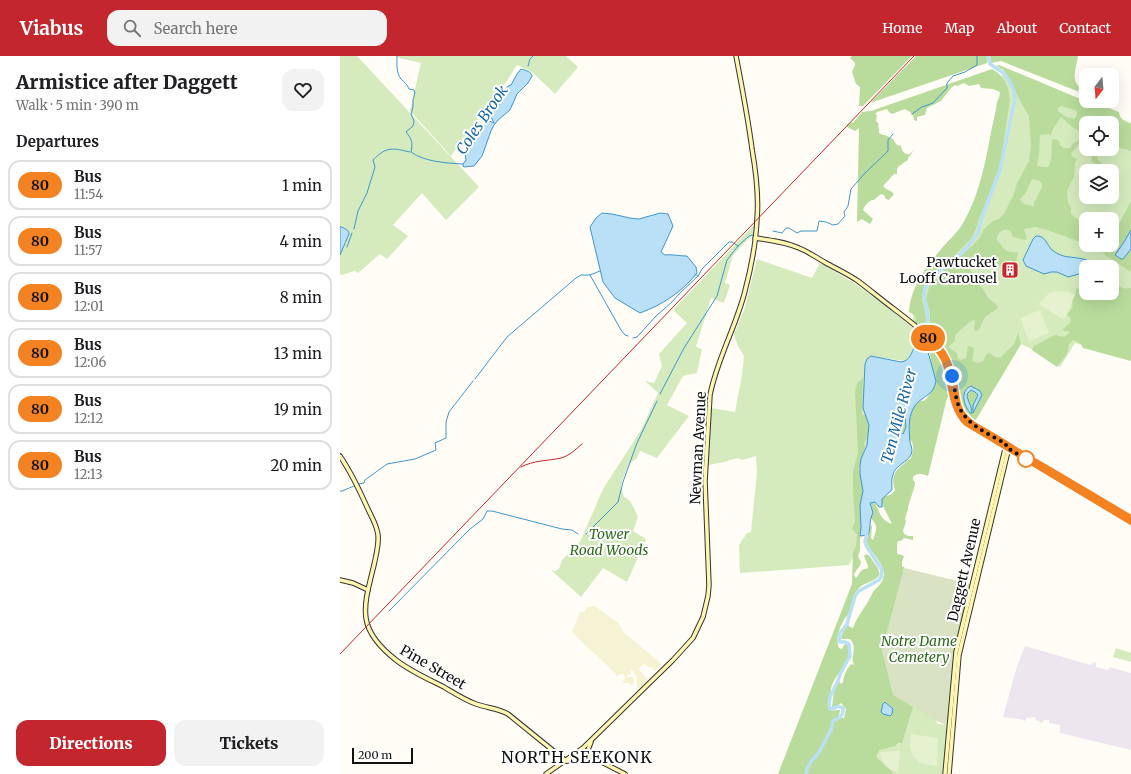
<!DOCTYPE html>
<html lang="en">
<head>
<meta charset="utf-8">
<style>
  body { margin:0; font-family:Merriweather,serif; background:#f2f2f2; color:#202124; height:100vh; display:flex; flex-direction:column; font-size:15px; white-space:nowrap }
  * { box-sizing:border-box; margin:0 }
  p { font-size:13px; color:#757577 }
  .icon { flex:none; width:22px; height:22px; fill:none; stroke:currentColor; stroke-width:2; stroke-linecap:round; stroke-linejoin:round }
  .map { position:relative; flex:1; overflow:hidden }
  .side { display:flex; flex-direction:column; background:#fff; width:340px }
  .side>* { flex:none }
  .badge { padding:0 8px; border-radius:13px; font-size:14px; line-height:26px }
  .needle { width:26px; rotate:196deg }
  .controls { position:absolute; left:739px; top:12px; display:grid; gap:8px }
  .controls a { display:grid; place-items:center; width:40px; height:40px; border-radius:8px; background:#fff; box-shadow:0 4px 16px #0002; font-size:20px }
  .scale { position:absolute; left:12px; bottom:10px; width:61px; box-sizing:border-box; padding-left:4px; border:2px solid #111; border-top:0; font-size:11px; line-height:14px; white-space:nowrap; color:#111; -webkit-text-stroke:3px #fff; paint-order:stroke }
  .you { position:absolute; width:20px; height:20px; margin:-10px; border:3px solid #fff; border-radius:50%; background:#1a73e8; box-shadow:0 0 0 6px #1a73e833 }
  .map>.badge { position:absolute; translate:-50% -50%; box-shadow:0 0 0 2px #fff }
  h2 { padding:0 16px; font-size:15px; line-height:36px }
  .round { display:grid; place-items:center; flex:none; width:42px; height:42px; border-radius:12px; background:#f2f2f2 }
  .head { display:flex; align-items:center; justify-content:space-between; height:68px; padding:0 16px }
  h1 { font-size:19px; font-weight:800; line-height:30px }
  .cta { display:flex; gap:8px; margin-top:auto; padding:8px 16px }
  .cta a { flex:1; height:46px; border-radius:12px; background:#c4262e; color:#fff; font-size:16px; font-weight:800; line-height:46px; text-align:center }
  .cta a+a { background:#f2f2f2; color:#202124 }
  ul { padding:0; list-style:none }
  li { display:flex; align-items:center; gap:12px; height:50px; margin:0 8px 6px; padding:0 8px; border:2px solid #e0e0e0; border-radius:12px }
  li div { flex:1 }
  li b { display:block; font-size:15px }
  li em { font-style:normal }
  li .badge { min-width:44px; font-weight:700; text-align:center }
  header { display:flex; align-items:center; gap:24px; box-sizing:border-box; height:56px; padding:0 20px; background:#c4262e; color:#fff }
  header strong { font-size:19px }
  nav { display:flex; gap:22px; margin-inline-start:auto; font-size:14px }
  .search { width:280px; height:36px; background:#f2f2f2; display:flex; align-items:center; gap:10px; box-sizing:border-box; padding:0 14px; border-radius:12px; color:#757577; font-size:15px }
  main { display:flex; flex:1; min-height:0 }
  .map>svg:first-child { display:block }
</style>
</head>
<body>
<header>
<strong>Viabus</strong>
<div class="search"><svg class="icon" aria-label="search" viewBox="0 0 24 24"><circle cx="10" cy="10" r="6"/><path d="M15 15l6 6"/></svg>Search here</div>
<nav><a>Home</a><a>Map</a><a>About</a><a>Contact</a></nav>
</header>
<main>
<section class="side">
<div class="head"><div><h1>Armistice after Daggett</h1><p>Walk · 5 min · 390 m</p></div><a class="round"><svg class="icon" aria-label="heart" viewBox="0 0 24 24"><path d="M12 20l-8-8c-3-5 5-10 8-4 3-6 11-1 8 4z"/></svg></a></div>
<h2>Departures</h2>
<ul>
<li><span class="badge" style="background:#f58220;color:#111">80</span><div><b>Bus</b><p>11:54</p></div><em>1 min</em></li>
<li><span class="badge" style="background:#f58220;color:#111">80</span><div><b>Bus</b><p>11:57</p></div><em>4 min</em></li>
<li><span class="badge" style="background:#f58220;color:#111">80</span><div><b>Bus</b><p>12:01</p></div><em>8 min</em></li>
<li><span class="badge" style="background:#f58220;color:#111">80</span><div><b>Bus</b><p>12:06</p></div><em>13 min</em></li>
<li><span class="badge" style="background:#f58220;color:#111">80</span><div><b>Bus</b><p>12:12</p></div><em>19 min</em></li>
<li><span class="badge" style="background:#f58220;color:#111">80</span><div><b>Bus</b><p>12:13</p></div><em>20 min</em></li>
</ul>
<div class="cta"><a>Directions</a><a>Tickets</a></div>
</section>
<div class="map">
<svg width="791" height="718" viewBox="0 0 791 718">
  <rect width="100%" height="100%" fill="#fffdf5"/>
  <path fill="#eee6ef" d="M685,590L751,609L754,606L756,607V611L768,614L770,611L791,617V694L720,677V669L709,667V664H704L703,666L701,667L699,665L695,664L696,662L694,661L688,662L687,661L685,665L679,663L663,661L677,610Z"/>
  <path fill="#f6f3d4" d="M255,550L279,568L283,576L321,607L320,611L315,615L312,611H308L305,608L301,610L299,613L300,615L310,626L300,636L297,631V622L293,614H291V619L288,618L287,621H292L294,623V625L292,630L289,627H284L282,626L285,622L283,618H280L276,621V618L232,576L240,556H244L247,551Z"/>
  <g fill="#d5ebbd" fill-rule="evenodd">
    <path d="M0,0H17L139,131L106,164L82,137L53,169L68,180L47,203L40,198L18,217L15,215L2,219L0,218Z"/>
    <path d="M56,0H226L238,11L215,38L192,16L177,9L166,26L111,100L70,55L81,7L59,2Z"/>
    <path d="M663,13L791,67V304L735,287L720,311L692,293H691L681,288L634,365L600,289L573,265L572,251L575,238L616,181L638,141L658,53L659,41ZM746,67H772V93H746ZM746,115H772V141H746ZM746,163H772V189H746ZM746,211H772V237H746Z"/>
    <path d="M414,169L413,180L410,181L393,199L385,227L390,229L384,247L371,242L356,291L362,293L357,317L343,320L327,349L349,360L317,402L300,395L297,402L289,408L282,425L281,431L284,441C292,444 294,453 298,461L293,475L306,483L287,526L263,512L241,541L211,514L215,515L219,513L222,504L240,486L263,433L301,374L318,337L305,325H306L314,327L322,310L319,298L347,267L333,254Z"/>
    <path d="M417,203L472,222L480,207L516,228L563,264L579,277C575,286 573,299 565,305L542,302L534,300L525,308L523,352L527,363V389L521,403L520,410V418L523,435L520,449L519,489L509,509L400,517L399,489L407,477L411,476L417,416L416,400L402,404L398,402L380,407L368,409L371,352L395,356L402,319L404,300L398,290L394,279L405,251Z"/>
    <path d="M776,592L791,597V606L773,601Z"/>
    <path d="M573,649L593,661L598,668L609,669L605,718H554L537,702L540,694L562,687L568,668Z"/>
  </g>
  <g fill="#b9dc9c" fill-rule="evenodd">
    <path d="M512,0H572L523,50H519L520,31L516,28L512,16C515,8 518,9 510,2Z"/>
    <path d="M576,0H647V7L530,47Z"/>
    <path d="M650,0H738C737,11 730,23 740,32L737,36V35L671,9L661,5L651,7Z"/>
    <path d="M659,9L738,42L754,51L760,52L762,51L761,49L779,56C779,62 786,67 791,68V95L772,89V67H746V82L745,79C738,84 739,91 731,97L732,100L737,103L735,107L734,121L731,126L727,135L728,146L731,152V158L739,164L746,166V188L707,174L695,171L684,173L687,183L685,184L673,181C672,179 671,176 670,175C663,170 656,178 657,185C662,188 664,196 671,196C673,197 676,196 678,196L676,206C669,203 663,204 659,211C654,210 652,206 648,204L641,208L635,206L632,209L630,214L634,219L638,222L640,230L643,233L649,243L655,247L658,252L645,261L638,275L634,274L635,264L631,265L616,278L615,280V285L608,291L617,297L618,303L621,304L626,302L628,290L632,291L634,293L632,305L638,307L643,305L646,299L648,297C653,298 655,303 661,301L674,288L678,277L681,288L634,367L629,364L612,340L607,342L588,420C582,418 578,416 573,421V424L575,426V429L568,451V453L565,463L566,465L564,472L563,474L564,478L568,480H573V484L564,482L561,485H558L557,488V497L558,498L564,500L562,506V510L565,512L563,514L573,651L562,688L559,687L555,690L540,694L537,700L538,703C542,705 550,714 554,718H438L512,528L513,496L516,490L517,479L512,472L515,466L513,435V415L518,397L515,336L517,327L523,322L522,360L529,356L533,357L528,380L524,387L525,391L518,414H521L523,436C521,440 522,444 522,448C522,461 522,472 520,484C520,490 521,494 518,500L521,506C520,512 516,513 514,519L516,522C520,518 520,512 527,513L528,510L524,500L527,498C531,501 532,504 535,508C548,525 529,523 519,532C513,537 513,548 510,555C509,558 507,560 505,562C500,570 495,583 499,592L502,593L504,589L508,587C517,599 496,618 492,629C490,635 491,639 490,644C489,650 488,652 492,655L497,654H500L499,660L495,663V665H497L500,662H504L506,653L501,647L495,652L492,651L494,636L497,626L499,625L501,628L503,626C504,619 506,614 511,608L514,609C513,606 512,602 513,599C514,592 515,589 510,583H501L502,578L507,568L510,571L513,572C517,560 526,551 531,540C535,530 547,528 543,513C540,504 531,496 527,487C526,481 528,473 532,469L531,482L533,484C534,480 537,474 536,470C535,466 531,463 529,459C534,453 531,449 529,442C542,450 535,462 552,468L539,442C546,439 551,441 555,434C549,417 559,412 571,402C572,399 574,393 573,390C573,385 569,382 566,380C551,369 567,354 575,345H584L587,342L594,331L596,325L593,318L592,310L589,293L583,284V281L589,273L590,266V256L586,243L589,231L604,214L632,190L640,181L644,173L647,170L653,165L659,163L664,158L674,138L677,127L689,105L691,90L689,60L679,43L671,26L664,14L656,10ZM721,50L735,54L737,56L736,61L734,63L726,61L718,55V52ZM721,61L732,71L742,77L737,86L733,87L730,92C725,93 723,92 720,89L719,85L715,83L712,84C711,93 713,104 708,111H704L697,110L699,98L700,79L707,78L711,79L713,73ZM692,123L699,125L702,127V131L694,147V150H692L684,148L680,144L686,136Z"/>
    <path d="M652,13C665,20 668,29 670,43L660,111L651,138L640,160L636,173L631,183L609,205L601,209L597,213L585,229L583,234L582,243L585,255L586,264L585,271L582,276L573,268C579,261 575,259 569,256C571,229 586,212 602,192C609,184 616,178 622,169C639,140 645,109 651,76C653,66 656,56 657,46L660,39V36L653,33L641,32L639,28L629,30L624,27L617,30L615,29L611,32L601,45L587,52L585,59L577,61V65L574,64L573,60L570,56L565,53L552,58L549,56L547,53L537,56L535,58L537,59L536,65L539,68L538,70L539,73V77L543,79H545L553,83L556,88L559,90L561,89C561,94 565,101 571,97C572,96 573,95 575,93L568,102V104C564,107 559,109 557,113V118H554L543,130C547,135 551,134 554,138L549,144L546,143L544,139L541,138L536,142L534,144C529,144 525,149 523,154L533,163L530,168L522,163L517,166L519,72L515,75L507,71V69L510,67L514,66L522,56L531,55Z"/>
    <path d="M752,98H757L758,104L766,111H768L766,115H763L760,111L751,105Z"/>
    <path d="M791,145V174L784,186L775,199L781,203H783L791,193V216L765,199V198L757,192L756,189H772V180L774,177Z"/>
    <path d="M772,224L778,225C779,233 784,233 791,232V305L743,292L741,288L734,284L732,285L729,288C728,301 724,301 717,311L692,294L694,290L715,279L724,281L729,277V275H724L723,273L730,267L731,263L727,258C733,252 733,251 732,243L736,237V233L746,229V237H772Z"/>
  </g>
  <path fill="#d9e3c4" d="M564,512L630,528L613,601L608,670L595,664L553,639L542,594Z"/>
  <g fill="#e6f2cf">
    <path d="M716,235L730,236L735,239L725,263H722L719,261L699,248L708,238Z"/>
    <path d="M700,254L709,277L689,285L680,262Z"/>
    <path d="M571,678L598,682L597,710C575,708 567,701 571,678Z"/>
    <path d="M560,695L558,716C546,712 542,709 540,696Z"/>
  </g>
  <g fill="#b9e0f7" stroke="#3f96cf" fill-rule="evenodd">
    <path d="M181,13C185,14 192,16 192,20L188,27L177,38L170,54L158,64L154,69L151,75L142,100L134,110L124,111L123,110V108L126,104L125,96C133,91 141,73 147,64L154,67L151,61L154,53L159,49L161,41L168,30L171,29L177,18Z"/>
    <path d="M262,157L272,158L290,162L299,163L320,157L328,158L333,170L321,196L325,199C332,198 339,200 347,200L356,211L357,217C342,236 322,249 300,257L275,242L263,226L250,171L256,162Z"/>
    <path d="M0,170C4,173 9,173 9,178L0,199Z"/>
    <path d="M791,174V193L783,203H781L775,199L784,186Z"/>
    <path d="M696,180C705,179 707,189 712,194C724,203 730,200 743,203C748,204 752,207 757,209V211H746V222L739,218L728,221L717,216H711L704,218L686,210L683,204L693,183Z"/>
    <path d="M575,289L580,291L587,292L596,325C594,341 578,341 573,353C568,363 569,375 570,386C571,389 572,393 572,395C571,406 555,408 553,419C551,423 552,429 552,434L542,443V451H539L535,446L530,447L533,457C529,464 531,472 528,479L520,480L521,471L520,449L523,435L520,418V410L521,403L527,389L529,369L523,352L525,308L527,303L531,300L561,306C570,305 572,296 575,289ZM563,359L565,360L566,371L563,378C555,373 559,365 563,359Z"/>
    <path d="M631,330L640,335L642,339L633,357V349L638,339L635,336L631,334L627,338C627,345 633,351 631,358C624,350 619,335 631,330Z"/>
    <path d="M545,646L553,653L552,658L550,660L543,658L541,656L543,648Z"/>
  </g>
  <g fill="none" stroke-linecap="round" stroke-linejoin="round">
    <g stroke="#3f96cf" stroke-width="1">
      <path d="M57,0C57,7 56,17 61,23C65,27 67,28 69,33L74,34L75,37L73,44V51L71,58L74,65L73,70L66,76C72,83 73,87 71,96C85,106 106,107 123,108"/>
      <path d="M188,10L190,3L193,0"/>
      <path d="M572,58L582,51L593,47L607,32V27L613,20L625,16L637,9V0"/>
      <path d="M14,173L18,155L27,137L35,111L33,104C47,90 52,92 70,96"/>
      <path d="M433,175L442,177L446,172H449L457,177L461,175H477L479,165L486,166L493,169L498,168L505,160L504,156L508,150L511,133L525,117L548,95V84L553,78"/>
      <path d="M7,191L12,177"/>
      <path d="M355,218L358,220"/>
      <path d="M250,219L281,274L285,279L288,280"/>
      <path d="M293,282L297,281L316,260L331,247L340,237L358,220L362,213L389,186H392L398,190"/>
      <path d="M135,323L167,281L236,222L241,219H250L260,215"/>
      <path d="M320,338L344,292L377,240L387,204L398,190L409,180L413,179"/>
      <path d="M18,428L24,427L25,424L47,408L75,403L96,394L95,387L106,382V366L109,356L133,325"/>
      <path d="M0,435H2L14,430"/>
      <path d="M246,478L278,446L283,426L297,387L317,345"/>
      <path d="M49,555L130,473L143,463L147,455H152L222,473L232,474L238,478"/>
    </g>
    <g stroke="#b9e0f7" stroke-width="3.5">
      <path d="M579,294L587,269L588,261L584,241L585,233L592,221L621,198L628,190L638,177L643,158L660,114L675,43L674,36L671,28L665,19L662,16L650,8L648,0"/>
      <path d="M466,718L467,713L472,704L478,698L491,674L493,665C499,662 504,660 503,652L498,650L493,653H490L489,649L490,641L497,627L501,616L510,600L509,588L505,586H500L499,582L500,577L507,568L515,540L519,535L539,524L541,521L542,514L527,491L525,486L527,476"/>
    </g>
    <g stroke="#333" stroke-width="5.5">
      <g id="secondary">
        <path d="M415,182C430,184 445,186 459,192C469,196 477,202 486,207C497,213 508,218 518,225C530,234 542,244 554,253C572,267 592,281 603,302C613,323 608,350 626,367L791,466"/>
        <path d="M594,286C605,297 611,310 613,325C616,337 616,350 624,360C633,371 649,377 661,385"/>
        <path d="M678,395L791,462"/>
        <path d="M0,400C11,416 19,433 27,451C31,460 37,469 38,479C39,489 36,499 34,509C23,553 16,573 56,604C70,615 88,623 104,631C114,637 125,644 136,648C147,652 158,652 168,658L226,705"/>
        <path d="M0,524L13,527L28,534"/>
        <path d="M240,695L285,718"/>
        <path d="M251,699L248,694L251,686"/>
        <path d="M227,705L239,704L256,705"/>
        <path d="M206,718L243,692L333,604L353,582L363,561L368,540L369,529L365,425L370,339C377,303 396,271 405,235C411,212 416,187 417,163C419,140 416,116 412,93C408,62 402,31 396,0"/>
        <path d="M605,718L616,596L666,389"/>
        <path d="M609,718L619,599L669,391"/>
      </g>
    </g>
    <use href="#secondary" stroke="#fff6b0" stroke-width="3.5"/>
    <g stroke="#c4262e" stroke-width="1">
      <path d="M181,411C194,404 208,405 221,402C229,400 236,393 242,388"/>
      <path d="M0,598L574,0"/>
    </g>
  </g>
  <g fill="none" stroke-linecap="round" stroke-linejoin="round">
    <g stroke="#fff" stroke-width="9">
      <path id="line" d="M791,462C758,443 725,422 691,403C677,395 664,386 650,378C642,373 633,370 627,363C618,355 617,344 615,332C611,312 606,292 587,281C594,289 601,296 605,306C612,327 610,351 626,367L791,466"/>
    </g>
    <use href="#line" stroke="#f58220" stroke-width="6"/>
    <path stroke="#111" stroke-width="4" stroke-dasharray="0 7.2" d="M612,320C614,328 615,337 617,345C623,368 648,377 666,388V391L686,403"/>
  </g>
  <defs>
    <g id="building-square" transform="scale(0.9)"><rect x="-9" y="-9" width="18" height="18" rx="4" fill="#c4262e" stroke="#fff"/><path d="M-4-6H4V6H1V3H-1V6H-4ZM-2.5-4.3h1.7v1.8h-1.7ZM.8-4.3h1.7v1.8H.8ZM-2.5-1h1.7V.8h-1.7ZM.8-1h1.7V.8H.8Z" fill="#fff"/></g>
  </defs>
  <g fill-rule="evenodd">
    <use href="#building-square" x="670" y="214"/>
  </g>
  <circle fill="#fff" stroke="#f58220" stroke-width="2" cx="686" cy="403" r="8"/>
  <g text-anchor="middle" stroke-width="4" stroke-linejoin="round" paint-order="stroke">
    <g font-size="14" fill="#111" stroke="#fff" text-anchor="end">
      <text x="657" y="211">Pawtucket<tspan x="657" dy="16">Looff Carousel</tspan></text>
    </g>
    <g font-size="14" fill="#111" stroke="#fff">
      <text transform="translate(358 392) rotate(-87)" y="5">Newman Avenue</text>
      <text transform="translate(624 514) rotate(-77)" y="5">Daggett Avenue</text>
      <text transform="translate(93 611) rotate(30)" y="5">Pine Street</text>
    </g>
    <g font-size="14" font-style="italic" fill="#2f6b1f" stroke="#fff">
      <text x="269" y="483">Tower<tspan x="269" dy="16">Road Woods</tspan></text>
      <text x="579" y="590">Notre Dame<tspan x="579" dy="16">Cemetery</tspan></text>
    </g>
    <g font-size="15" font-style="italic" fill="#1768a6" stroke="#fff">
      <text transform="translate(142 64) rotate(-56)" y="5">Coles Brook</text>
      <text transform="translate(559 360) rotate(-75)" y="5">Ten Mile River</text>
    </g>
    <g font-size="16" letter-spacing="1" fill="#111" stroke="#fff">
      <text x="237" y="707">NORTH SEEKONK</text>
    </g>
  </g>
</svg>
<div class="controls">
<a><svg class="needle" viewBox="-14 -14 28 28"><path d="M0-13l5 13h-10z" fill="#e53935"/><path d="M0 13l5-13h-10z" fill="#757577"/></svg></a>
<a><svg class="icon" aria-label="locate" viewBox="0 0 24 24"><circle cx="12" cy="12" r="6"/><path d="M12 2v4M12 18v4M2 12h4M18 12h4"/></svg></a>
<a><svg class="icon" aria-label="layers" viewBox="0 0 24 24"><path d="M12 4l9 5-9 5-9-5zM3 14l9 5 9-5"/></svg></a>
<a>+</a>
<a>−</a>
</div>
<div class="scale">200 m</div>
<div class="you" style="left:612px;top:320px"></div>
<b class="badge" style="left:588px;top:282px;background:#f58220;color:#111">80</b>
</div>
</main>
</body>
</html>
